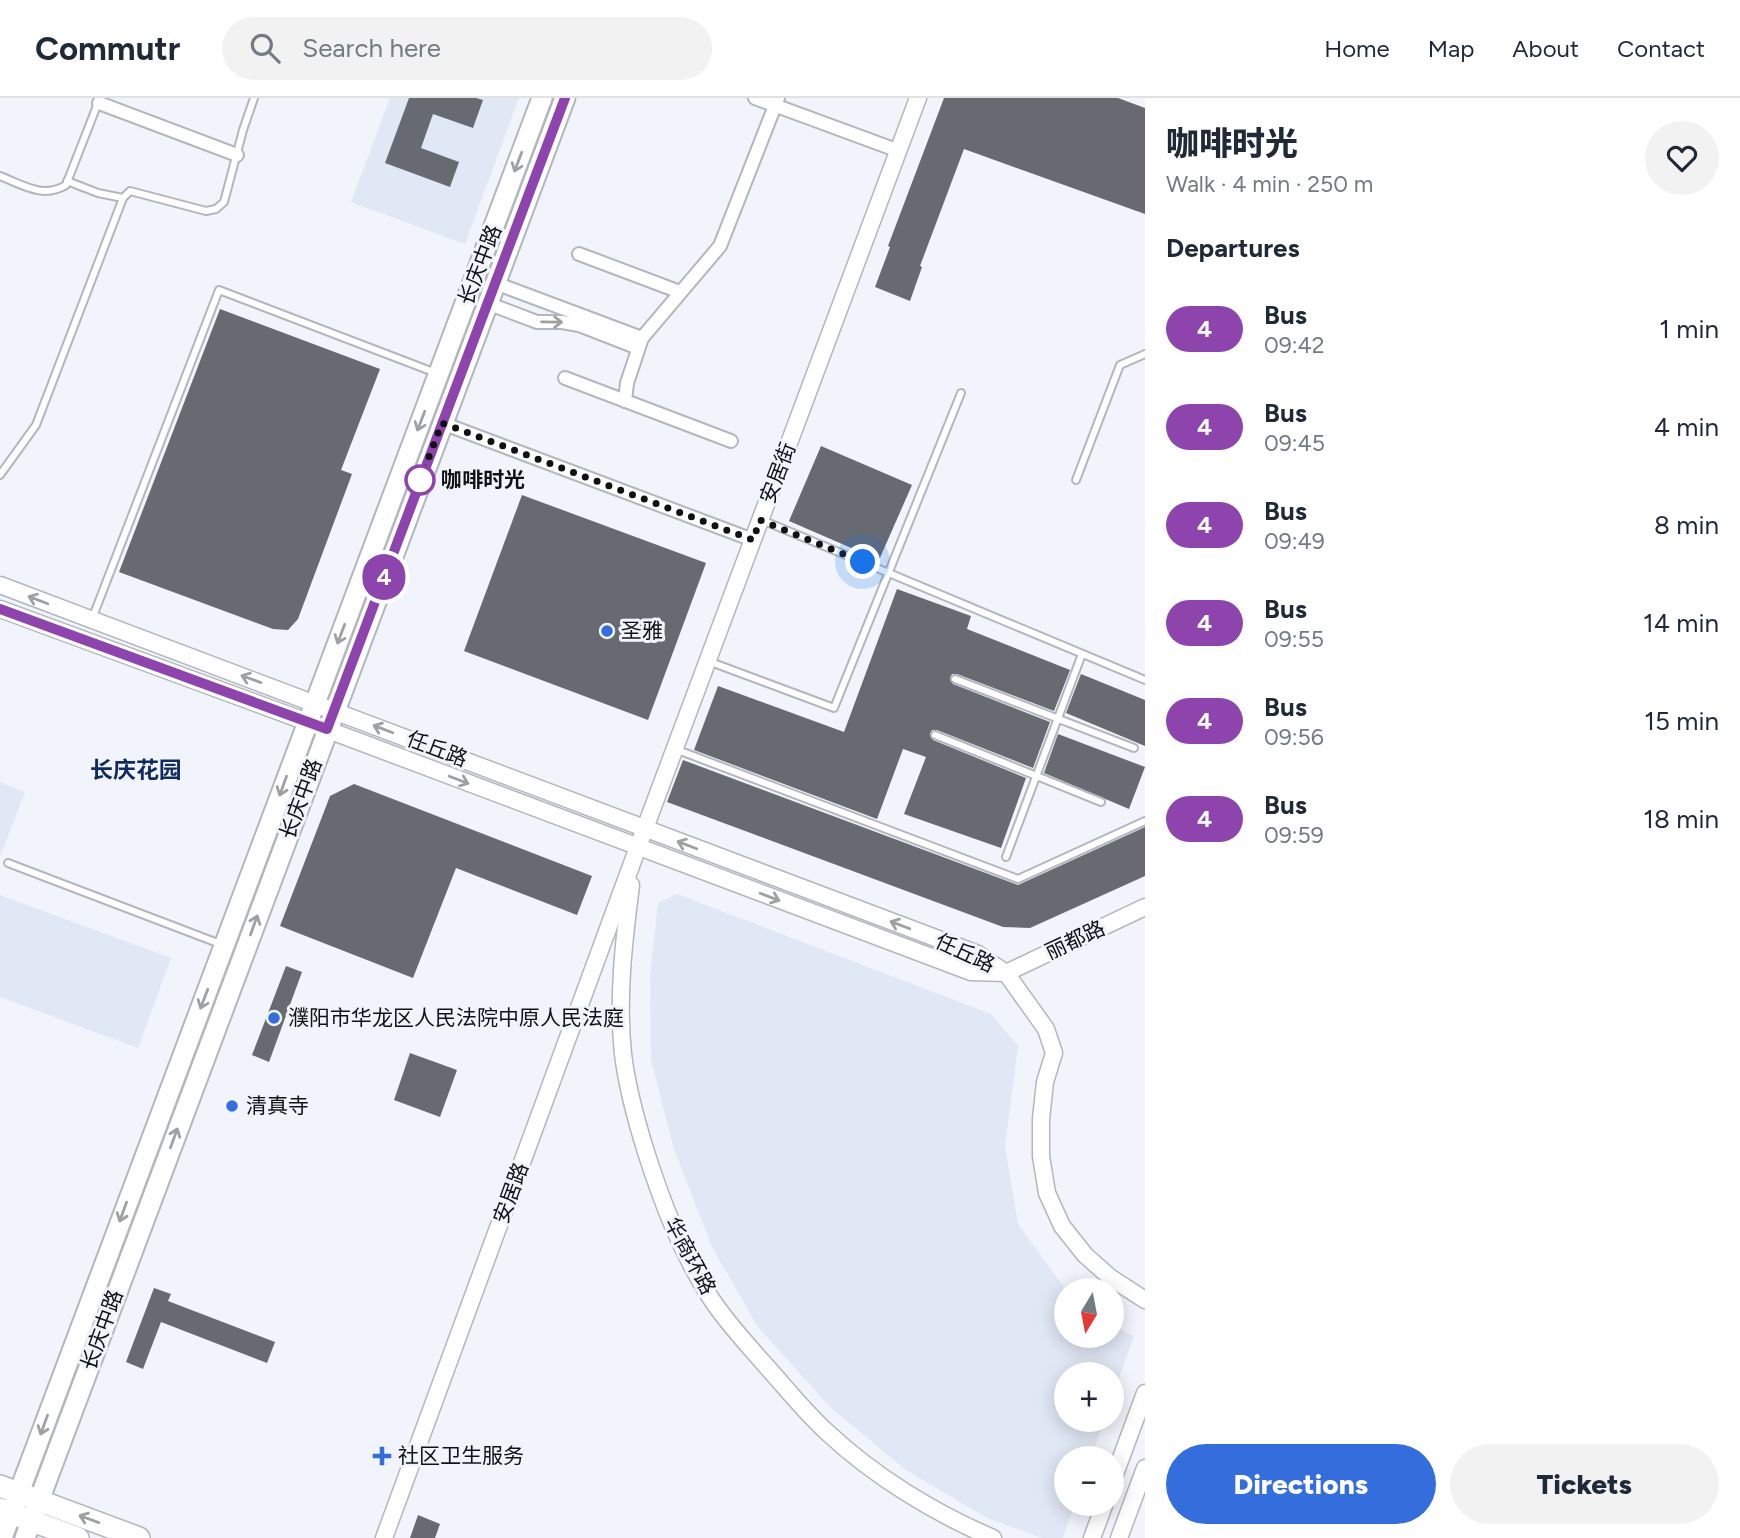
<!DOCTYPE html>
<html lang="en">
<head>
<meta charset="utf-8">
<style>
  body { margin:0; font-family:Figtree,"Noto Sans SC",sans-serif; background:#f2f2f3; color:#1f2937; height:100vh; display:flex; flex-direction:column; font-size:26px; white-space:nowrap }
  * { box-sizing:border-box; margin:0 }
  p { font-size:23px; color:#747a83 }
  .icon { flex:none; width:38px; height:38px; fill:none; stroke:currentColor; stroke-width:2; stroke-linecap:round; stroke-linejoin:round }
  .map { position:relative; flex:1; overflow:hidden }
  .panel { display:flex; flex-direction:column; background:#fff; width:595px }
  .panel>* { flex:none }
  .badge { padding:0 14px; border-radius:23px; font-size:24px; line-height:46px }
  .needle { width:46px; rotate:190deg }
  .controls { position:absolute; left:1054px; top:1180px; display:grid; gap:14px }
  .controls a { display:grid; place-items:center; width:70px; height:70px; border-radius:50%; background:#fff; box-shadow:0 4px 18px #0003; font-size:35px }
  .you { position:absolute; width:35px; height:35px; margin:-18px; border:5px solid #fff; border-radius:50%; background:#1a73e8; box-shadow:0 0 0 10px #1a73e833 }
  .map>.badge { position:absolute; translate:-50% -50%; box-shadow:0 0 0 4px #fff }
  h2 { padding:0 21px; font-size:26px; line-height:63px }
  .round { display:grid; place-items:center; flex:none; width:74px; height:74px; border-radius:37px; background:#f2f2f3 }
  .head { display:flex; align-items:center; justify-content:space-between; height:119px; padding:0 21px }
  h1 { font-size:33px; font-weight:800; line-height:52px }
  .button { display:flex; gap:14px; margin-top:auto; padding:14px 21px }
  .button a { flex:1; height:80px; border-radius:42px; background:#336edc; color:#fff; font-size:28px; font-weight:800; line-height:80px; text-align:center }
  .button a+a { background:#f2f2f3; color:#1f2937 }
  ul { padding:0; list-style:none }
  li { display:flex; align-items:center; gap:21px; height:98px; padding:0 21px }
  li div { flex:1 }
  li b { display:block; font-size:26px }
  li em { font-style:normal }
  li .badge { min-width:77px; font-weight:700; text-align:center }
  header { display:flex; align-items:center; gap:42px; box-sizing:border-box; height:98px; padding:0 35px; background:#fff; border-bottom:2px solid #e0e1e3 }
  header strong { font-size:33px }
  nav { display:flex; gap:38px; margin-inline-start:auto; font-size:24px }
  .search { width:490px; height:63px; background:#f2f2f3; display:flex; align-items:center; gap:18px; box-sizing:border-box; padding:0 24px; border-radius:38px; color:#747a83; font-size:26px }
  main { display:flex; flex:1; min-height:0 }
  .map>svg:first-child { display:block }
</style>
</head>
<body>
<header>
<strong>Commutr</strong>
<div class="search"><svg class="icon" aria-label="search" viewBox="0 0 24 24"><circle cx="10" cy="10" r="6"/><path d="M15 15l6 6"/></svg>Search here</div>
<nav><a>Home</a><a>Map</a><a>About</a><a>Contact</a></nav>
</header>
<main>
<div class="map">
<svg width="1145" height="1440" viewBox="0 0 1145 1440">
  <rect width="100%" height="100%" fill="#f1f4fb"/>
  <g fill="#e0e8f5">
    <path d="M390,0H519L465,146L351,104Z"/>
    <path d="M0,684L25,694L0,759Z"/>
    <path d="M677,796L991,916L1018,948L1005,1049L1018,1126L1066,1192V1237H1111V1227L1134,1238L1111,1303V1276H1066V1321H1105L1091,1360H1066V1405H1075L1063,1440H1042L987,1420L906,1372L831,1310L758,1229L712,1149L674,1051L651,962L650,878L658,805Z"/>
    <path d="M0,797L171,860L138,950L0,899Z"/>
  </g>
  <g fill="#676a70">
    <path d="M409,0H476L483,2L473,30L433,16L421,50L459,64L450,89L385,65Z"/>
    <path d="M944,0H1118L1145,10V116L964,51L920,168L922,169L910,203L875,189L890,149L888,148Z"/>
    <path d="M220,211L380,271L341,372L352,376L298,521L288,532L273,531L119,474Z"/>
    <path d="M821,348L912,387L879,462L789,423Z"/>
    <path d="M522,397L706,465L648,622L464,553Z"/>
    <path d="M897,491L971,518L967,531L1070,572L1054,613L957,576H952L950,580L953,586L1050,624L1033,670L937,632H932L930,636L933,642L1026,680L1001,750L904,716L926,659L903,651L877,721L694,652L718,588L844,634Z"/>
    <path d="M1081,576L1145,602V648L1066,615Z"/>
    <path d="M1058,636L1145,669L1129,711L1044,675Z"/>
    <path d="M683,662L1018,787L1145,729V778L1030,830L1003,829L667,704Z"/>
    <path d="M354,686L592,778L577,817L456,770L413,880L280,828L330,698Z"/>
    <path d="M286,868L302,874L269,964L252,957Z"/>
    <path d="M410,955L457,972L440,1019L394,1002Z"/>
    <path d="M154,1190L171,1196L168,1203L275,1244L267,1265L161,1224L143,1271L126,1264Z"/>
    <path d="M418,1417L440,1426L435,1440H410Z"/>
  </g>
  <g fill="none" stroke-linecap="round" stroke-linejoin="round">
    <g stroke="#b3b7bd" stroke-width="10">
      <g id="service">
        <path d="M0,78C23,87 43,101 66,87L98,5"/>
        <path d="M67,83L98,95L123,100"/>
        <path d="M0,377L36,327L123,100L130,93L206,113L216,111L224,104L243,32L254,0"/>
        <path d="M1076,382L1120,267L1145,256"/>
        <path d="M762,422L1145,582"/>
        <path d="M92,521L219,192L436,275"/>
        <path d="M708,563L834,610L961,295"/>
        <path d="M955,581L1134,650"/>
        <path d="M935,637L1101,704"/>
        <path d="M675,651L1018,781L1145,723"/>
        <path d="M1006,759L1082,556"/>
        <path d="M8,765L223,847"/>
      </g>
    </g>
    <g stroke="#b3b7bd" stroke-width="16">
      <g id="minor">
        <path d="M755,0L899,53"/>
        <path d="M99,5L237,57"/>
        <path d="M579,156L680,194"/>
        <path d="M495,185L642,240"/>
        <path d="M487,205L537,224H562L579,227L638,250"/>
        <path d="M565,280L731,343"/>
        <path d="M625,303L627,285L642,240L720,148L778,0"/>
        <path d="M442,325L753,442"/>
      </g>
    </g>
    <g stroke="#b3b7bd" stroke-width="19">
      <g id="tertiary">
        <path d="M0,487L978,856L1006,875L1046,931L1054,955L1045,984L1041,1021V1058L1047,1095L1062,1128L1085,1157L1111,1180L1145,1202"/>
        <path d="M0,511L307,624L971,874L1006,875L1145,809"/>
        <path d="M631,787C624,842 617,899 623,956C627,989 636,1022 646,1054C662,1104 681,1154 710,1199C726,1224 747,1246 767,1269C787,1291 805,1314 828,1335C874,1378 934,1415 993,1440"/>
        <path d="M1111,1387L1145,1295"/>
        <path d="M384,1440L638,749L918,0"/>
        <path d="M1092,1440L1105,1405"/>
        <path d="M1119,1440L1145,1370"/>
      </g>
    </g>
    <g stroke="#b3b7bd" stroke-width="23">
      <g id="secondary">
        <path d="M2,1440L542,0"/>
        <path d="M25,1440L565,0"/>
      </g>
    </g>
    <g stroke="#b3b7bd" stroke-width="24">
      <g id="primary">
        <path d="M0,1388L139,1440"/>
        <path d="M0,1411L78,1440"/>
      </g>
    </g>
    <use href="#service" stroke="#fff" stroke-width="6"/>
    <use href="#minor" stroke="#fff" stroke-width="12"/>
    <use href="#tertiary" stroke="#fff" stroke-width="16"/>
    <use href="#secondary" stroke="#fff" stroke-width="19"/>
    <use href="#primary" stroke="#fff" stroke-width="21"/>
  </g>
  <defs><path id="oneway-shaft" d="M-6 0H5M1.5-3L5.5 0L1.5 3" fill="none" stroke-width="1.6" stroke-linecap="round" stroke-linejoin="round" transform="scale(1.75)"/></defs>
  <g stroke="#9fa0a1">
    <use href="#oneway-shaft" transform="translate(518 64) rotate(111)"/>
    <use href="#oneway-shaft" transform="translate(552 224) rotate(1)"/>
    <use href="#oneway-shaft" transform="translate(421 323) rotate(111)"/>
    <use href="#oneway-shaft" transform="translate(38 502) rotate(-159)"/>
    <use href="#oneway-shaft" transform="translate(341 536) rotate(111)"/>
    <use href="#oneway-shaft" transform="translate(251 581) rotate(-160)"/>
    <use href="#oneway-shaft" transform="translate(383 631) rotate(-159)"/>
    <use href="#oneway-shaft" transform="translate(459 682) rotate(21)"/>
    <use href="#oneway-shaft" transform="translate(283 688) rotate(110)"/>
    <use href="#oneway-shaft" transform="translate(687 747) rotate(-159)"/>
    <use href="#oneway-shaft" transform="translate(770 799) rotate(21)"/>
    <use href="#oneway-shaft" transform="translate(254 827) rotate(-70)"/>
    <use href="#oneway-shaft" transform="translate(900 827) rotate(-159)"/>
    <use href="#oneway-shaft" transform="translate(204 901) rotate(111)"/>
    <use href="#oneway-shaft" transform="translate(174 1040) rotate(-70)"/>
    <use href="#oneway-shaft" transform="translate(123 1114) rotate(110)"/>
    <use href="#oneway-shaft" transform="translate(44 1327) rotate(110)"/>
    <use href="#oneway-shaft" transform="translate(89 1421) rotate(-160)"/>
  </g>
  <g fill="none" stroke-linecap="round" stroke-linejoin="round">
    <g stroke="#fff" stroke-width="16">
      <path id="line" d="M0,511L327,631L565,0"/>
    </g>
    <use href="#line" stroke="#8e44ad" stroke-width="10"/>
    <path stroke="#0f1113" stroke-width="7" stroke-dasharray="0 12.6" d="M420,382L442,325L753,442L760,422L863,464"/>
  </g>
  <circle fill="#fff" stroke="#8e44ad" stroke-width="3.5" cx="420" cy="382" r="14"/>
  <g fill="#336edc" stroke="#f1f4fb" stroke-width="2.5">
    <circle cx="607" cy="533" r="7"/>
    <circle cx="274" cy="920" r="7"/>
    <circle cx="232" cy="1008" r="7"/>
    <path d="M378.5 1347.5h7v7h7v7h-7v7h-7v-7h-7v-7h7z"/>
  </g>
  <g text-anchor="middle" stroke-width="6" stroke-linejoin="round" paint-order="stroke">
    <g font-size="21" fill="#0f1113" stroke="#f1f4fb">
      <text transform="translate(480 167) rotate(-69)" y="7">长庆中路</text>
      <text transform="translate(778 375) rotate(-69)" y="7">安居街</text>
      <text transform="translate(437 651) rotate(21)" y="7">任丘路</text>
      <text transform="translate(301 701) rotate(-70)" y="7">长庆中路</text>
      <text transform="translate(1075 842) rotate(-25)" y="7">丽都路</text>
      <text transform="translate(965 855) rotate(25)" y="7">任丘路</text>
      <text transform="translate(511 1095) rotate(-70)" y="7">安居路</text>
      <text transform="translate(690 1158) rotate(62)" y="7">华商环路</text>
      <text transform="translate(102 1232) rotate(-70)" y="7">长庆中路</text>
    </g>
    <g font-size="21" font-weight="bold" fill="#0f1113" stroke="#f1f4fb" text-anchor="start">
      <text x="441" y="389">咖啡时光</text>
    </g>
    <g font-size="21" fill="#0f1113" stroke="#f1f4fb" text-anchor="start">
      <text x="621" y="540">圣雅</text>
      <text x="288" y="927">濮阳市华龙区人民法院中原人民法庭</text>
      <text x="246" y="1015">清真寺</text>
      <text x="398" y="1365">社区卫生服务</text>
    </g>
    <g font-size="23" font-weight="bold" fill="#0e2a5f" stroke="#f1f4fb">
      <text x="136" y="680">长庆花园</text>
    </g>
  </g>
</svg>
<div class="controls">
<a><svg class="needle" viewBox="-14 -14 28 28"><path d="M0-13l5 13h-10z" fill="#e53935"/><path d="M0 13l5-13h-10z" fill="#747a83"/></svg></a>
<a>+</a>
<a>−</a>
</div>
<div class="you" style="left:863px;top:464px"></div>
<b class="badge" style="left:384px;top:479px;background:#8e44ad;color:#fff">4</b>
</div>
<section class="panel">
<div class="head"><div><h1>咖啡时光</h1><p>Walk · 4 min · 250 m</p></div><a class="round"><svg class="icon" aria-label="heart" viewBox="0 0 24 24"><path d="M12 20l-8-8c-3-5 5-10 8-4 3-6 11-1 8 4z"/></svg></a></div>
<h2>Departures</h2>
<ul>
<li><span class="badge" style="background:#8e44ad;color:#fff">4</span><div><b>Bus</b><p>09:42</p></div><em>1 min</em></li>
<li><span class="badge" style="background:#8e44ad;color:#fff">4</span><div><b>Bus</b><p>09:45</p></div><em>4 min</em></li>
<li><span class="badge" style="background:#8e44ad;color:#fff">4</span><div><b>Bus</b><p>09:49</p></div><em>8 min</em></li>
<li><span class="badge" style="background:#8e44ad;color:#fff">4</span><div><b>Bus</b><p>09:55</p></div><em>14 min</em></li>
<li><span class="badge" style="background:#8e44ad;color:#fff">4</span><div><b>Bus</b><p>09:56</p></div><em>15 min</em></li>
<li><span class="badge" style="background:#8e44ad;color:#fff">4</span><div><b>Bus</b><p>09:59</p></div><em>18 min</em></li>
</ul>
<div class="button"><a>Directions</a><a>Tickets</a></div>
</section>
</main>
</body>
</html>
